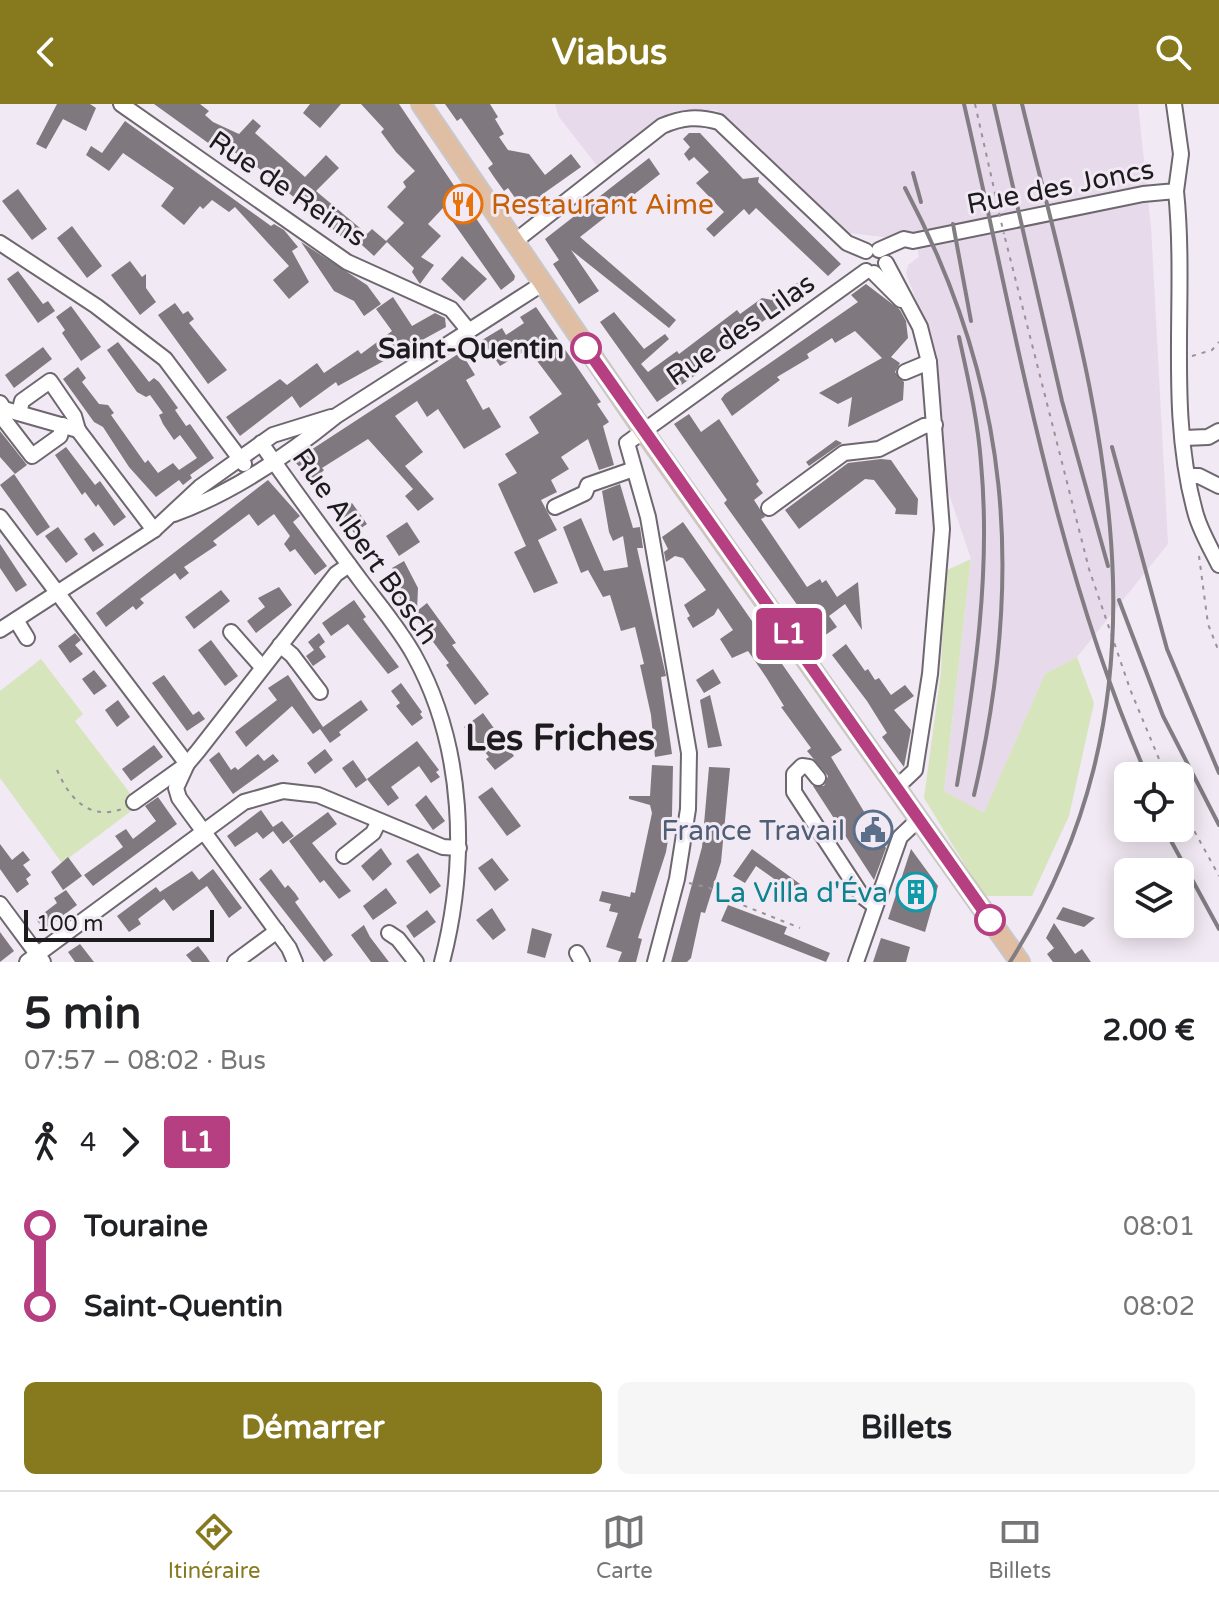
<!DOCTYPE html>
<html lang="fr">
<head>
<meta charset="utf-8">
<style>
  body { margin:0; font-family:"Varela Round",sans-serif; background:#f6f6f6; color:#202124; height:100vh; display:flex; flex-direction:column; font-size:30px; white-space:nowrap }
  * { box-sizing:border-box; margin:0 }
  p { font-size:26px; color:#757577 }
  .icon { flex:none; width:44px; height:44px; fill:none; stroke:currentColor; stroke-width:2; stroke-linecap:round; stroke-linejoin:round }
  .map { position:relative; height:858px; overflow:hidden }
  .side { display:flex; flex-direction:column; background:#fff; flex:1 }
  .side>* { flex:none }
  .badge { padding:0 16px; border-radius:6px; font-size:28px; line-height:52px }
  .tools { position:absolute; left:1114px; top:658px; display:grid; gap:16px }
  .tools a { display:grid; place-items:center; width:80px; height:80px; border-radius:12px; background:#fff; box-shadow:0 4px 20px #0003; font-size:40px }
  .scale { position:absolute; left:24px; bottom:20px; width:190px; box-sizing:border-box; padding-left:8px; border:4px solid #1e1b1e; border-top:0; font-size:22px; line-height:28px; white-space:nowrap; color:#1e1b1e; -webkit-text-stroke:6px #f1e9f3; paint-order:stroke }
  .map>.badge { position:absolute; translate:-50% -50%; box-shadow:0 0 0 4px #fff }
  .legs { display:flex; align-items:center; gap:12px; height:88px; padding:0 24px; font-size:26px }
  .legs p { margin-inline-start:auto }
  .head { display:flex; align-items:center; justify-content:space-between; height:136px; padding:0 24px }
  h1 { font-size:44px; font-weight:700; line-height:60px }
  .primary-button { display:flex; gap:16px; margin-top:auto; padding:16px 24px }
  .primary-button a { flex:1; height:92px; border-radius:12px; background:#86791e; color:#fff; font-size:32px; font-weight:700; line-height:92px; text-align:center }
  .primary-button a+a { background:#f6f6f6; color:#202124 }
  ul { padding:0 24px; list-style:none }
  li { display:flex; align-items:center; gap:28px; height:80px; font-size:30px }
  li i { display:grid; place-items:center; width:12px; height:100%; margin:0 10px; background:currentColor }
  li i::after { content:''; width:20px; height:20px; margin:-10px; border:6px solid; border-radius:50%; background:#fff }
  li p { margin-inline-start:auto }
  li:first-child i { background:linear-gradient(#0000 50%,currentColor 0) }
  li:last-child i { background:linear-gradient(currentColor 50%,#0000 0) }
  header { display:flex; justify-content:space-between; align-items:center; height:104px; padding:0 24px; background:#86791e; color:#fff; font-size:36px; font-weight:700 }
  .menu { display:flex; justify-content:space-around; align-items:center; height:112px; border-top:2px solid #e0e0e0; background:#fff; font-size:22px; color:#757577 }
  .menu a { display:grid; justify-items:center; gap:4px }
  .menu .current { color:#86791e }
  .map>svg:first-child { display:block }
</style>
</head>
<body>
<header><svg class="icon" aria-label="back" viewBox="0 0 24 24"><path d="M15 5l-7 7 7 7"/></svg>Viabus<svg class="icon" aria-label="search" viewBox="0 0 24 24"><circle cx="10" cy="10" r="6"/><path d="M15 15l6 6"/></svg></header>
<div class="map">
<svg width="1219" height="858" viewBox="0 0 1219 858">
  <rect width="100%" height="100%" fill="#f1e9f3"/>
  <path fill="#e7daea" d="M555,0H1138L1151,123L1168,440L1077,553L1045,570L984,710L944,687L971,455L947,384L942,307L926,221L906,170L908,161L919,153L916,137L842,128L716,6L674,7L598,63L559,13Z"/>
  <g fill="#d7e5bd">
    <path d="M971,455L944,687L984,709L1045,570L1077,553L1094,599L1069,712L1032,792H984L924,694L941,568L945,467Z"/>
    <path d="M41,555L83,610L75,617L139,701L62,759L0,674V587Z"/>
  </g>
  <g fill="#80787f">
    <path d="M57,0H90L96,4L86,27L63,15L46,45L36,40Z"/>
    <path d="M154,0H200L209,7L205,11L213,18L239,30L253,15L261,22L255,29L305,73L326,51L339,64L316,87L367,130L372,125L386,137L404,119L387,103L406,83L403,78L415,67L396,48L381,28L384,25L361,0H399L515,172L514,176L501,186L443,104L428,120L441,132L421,153L434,161L420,180L412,168L414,164L387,138L374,152L352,132L347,137L256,62L253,64L230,44L228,47L214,38L211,41Z"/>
    <path d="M310,0H341L320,24L303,9Z"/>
    <path d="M445,0H490L498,13L495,15L504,30L499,33L508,46L529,50L545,71L571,50L581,63L540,92L546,100L528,112L508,84L504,87L494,73L488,64L493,60L461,14L457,17Z"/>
    <path d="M125,17L271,122L274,120L284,126L298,143L292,147L309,178L289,195L273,176L289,162L235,103L229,108L212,96L203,105L200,102L184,121L161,102L174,84L123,49L109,67L86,51L91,42L102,49Z"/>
    <path d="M689,29H700L743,75L759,73L758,78L841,160L828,172L756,104L749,111L744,105L714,133L706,125L724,108L696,79L709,68L694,53L689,57L684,50L690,43L683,35Z"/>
    <path d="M649,54L660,70L580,133L676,216L669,224L571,146L599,187L579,200L553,160L559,156L545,135Z"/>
    <path d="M18,85L47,125L32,136L2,97Z"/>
    <path d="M72,122L102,162L87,174L57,134Z"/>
    <path d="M301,138L367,181L381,200L364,212L354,197L334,187Z"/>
    <path d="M462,152L487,175L464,197L441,175Z"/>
    <path d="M130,157L142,173L146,170V184L156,198L140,211L111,171Z"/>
    <path d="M18,167L43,200L48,197L55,207L38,219L7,175Z"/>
    <path d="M803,175L810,185L694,265L697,270L657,298L600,218L614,208L644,245L665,230L669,235L641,260L648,268L677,247L679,250L737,206L740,210L762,194L772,196Z"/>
    <path d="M866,180L900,206L906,217L908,234L891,253L900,259L895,268L904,278L903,296L848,323L852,293L838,300L819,289L882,254L855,227L835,239L832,234L807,250L809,254L777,273L780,276L732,312L721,295L725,290L858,198L851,191Z"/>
    <path d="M393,193L412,222L435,209L445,214L446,223L338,282L336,278L300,304L292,292L240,332L226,313L280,275L287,281L317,259L324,269L358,246L361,250L392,227L376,205Z"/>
    <path d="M175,199L183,210L188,207L194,215L189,219L227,266L208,280L158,211Z"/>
    <path d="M71,202L101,243L81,257L62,229L65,226L56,213Z"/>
    <path d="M536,203L601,298L597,300L609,318L603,322L614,361L599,366L588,335L561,353L569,365L551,376L557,388L541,396L557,426L538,436L558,479L534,489L514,448L526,442L498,380L517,369L505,350L539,329L529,313L562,290L528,245L500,262L482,236L502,224L506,231L524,219L520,213Z"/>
    <path d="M118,238L149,278L154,274L159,278L178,304L175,306L186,322L190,320L214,354L190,371L192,374L183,381L179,376L156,393L129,363L103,323L94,318L63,275L78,263L86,274L82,278L99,300L108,301L114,309L111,311L145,359L148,356L158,369L173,359L179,366L197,354L180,331L174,336L163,320L159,311L163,309L150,291L146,293L137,288L107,246Z"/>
    <path d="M43,243L52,255L14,284L5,271Z"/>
    <path d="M461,248L475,271L466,276L483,306L489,303L501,323L464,345L438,305L427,313L417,297L395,312L423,348L405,362L434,395L418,407L405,392L413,385L368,335L322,364L324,366L313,377L294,357Z"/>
    <path d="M689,310L701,328L719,315L759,377L756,380L763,389L754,396L765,413L761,415L807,483L820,475L822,479L826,476L837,493L858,478L862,526L845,500L829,512L837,523L821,534L724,399L727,396L674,320Z"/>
    <path d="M0,327L27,361L15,370L0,353Z"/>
    <path d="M836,336L842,339L809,362L806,358Z"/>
    <path d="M66,343L95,381L100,377L126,413L114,422L98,400L96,403L85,388L82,391L55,351Z"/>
    <path d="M881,355L891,356L918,395L917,411L895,410L896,405L874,376L865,375L799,425L785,406L848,359Z"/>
    <path d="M14,370L50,423L37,432L0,381Z"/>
    <path d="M268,376L300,412L293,418L327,462L315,471L295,445L290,448L284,440L290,432L274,410L258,422L249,410L213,437L217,441L184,463L189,469L180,476L175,469L140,495L144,499L136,506L133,502L106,523L96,509Z"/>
    <path d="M620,380L633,424L640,423L643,444H637L666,572L661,573L672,650L655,653L651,611L640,561L644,560L635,523L621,527L610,491L603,493L588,466L581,469L563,423L581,414L604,467L628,463L623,432L613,437L609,428L602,387Z"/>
    <path d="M352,399L367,420L354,429L339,408Z"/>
    <path d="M407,418L420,438L399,452L386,432Z"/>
    <path d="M683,418L842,646L831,653L886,744L874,776L813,682H824L828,672L807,647L811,644L781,603L784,602L766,573L748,547L732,554L720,535L733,526L718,504L714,511L693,524L687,514L690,512L684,501L706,486L683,454L675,452L666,458L664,448L668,445L662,433Z"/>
    <path d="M58,423L78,450L66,459L45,432Z"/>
    <path d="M94,428L104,441L93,448L84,435Z"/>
    <path d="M0,440L27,481L16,488L0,464Z"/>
    <path d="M404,457L418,484L417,507L427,499L456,539L452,541L489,590L475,601L446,561L449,559L391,482L395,478L391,472L396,468L392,464Z"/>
    <path d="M279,483L292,501L256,529L247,517L265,503L258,494Z"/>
    <path d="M221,486L230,497L194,525L185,513Z"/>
    <path d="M354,496L366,513L363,515L399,563L388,570L348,520L331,532L322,519Z"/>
    <path d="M75,529L81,536L75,541L83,550L70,559L58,542Z"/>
    <path d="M319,529L325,538L319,543L326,553L313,562L306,552L314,546L308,538Z"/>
    <path d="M211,536L238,572L225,582L198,546Z"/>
    <path d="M846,540L865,567L868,565L875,576L879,574L891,591L905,581L914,592L894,606L911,626L904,663L882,633L887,629L867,597L832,551Z"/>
    <path d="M713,565L721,579L704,589L696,576Z"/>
    <path d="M94,566L107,582L94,591L82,575Z"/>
    <path d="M164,571L193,611L199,607L205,615L187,627L152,579Z"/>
    <path d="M288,571L323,623L361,596L368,606L339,628L341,631L330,639L320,625L313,630L292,602L246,643L235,628L277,596L268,584Z"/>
    <path d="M401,579L422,608L420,610L423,614L412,622L396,602L400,599L391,587Z"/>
    <path d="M710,591L722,642L708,644L700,596Z"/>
    <path d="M118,596L130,613L117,623L105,606Z"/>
    <path d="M483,609L514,652L495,666L486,655L489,653L464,623Z"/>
    <path d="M417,637L439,666L436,668L440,673L431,679L419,662L391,683L399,694L388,702L367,675Z"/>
    <path d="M154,641L163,653L131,677L122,665Z"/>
    <path d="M325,645L333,656L315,670L307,659Z"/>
    <path d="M219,648L231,666L235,663L238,666L258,650L264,657L273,650L279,657L233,690L209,656Z"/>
    <path d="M353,656L367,676L356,684L342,664Z"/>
    <path d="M652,661L673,662L672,711L666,748L638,834L642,835L636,858H618L622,848L606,843L618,809L609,807L611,800L599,797L602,787L630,793L631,788L635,789L652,709L650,701L629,695V692H650Z"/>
    <path d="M709,663L730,664L721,758L705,809L701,808L691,854L687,858H671L702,743Z"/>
    <path d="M492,683L521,722L507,732L478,693Z"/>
    <path d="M426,691L445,717L433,726L415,701Z"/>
    <path d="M158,693L177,720L93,782L84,771L123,743L115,732L126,725L133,735L156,717L145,702Z"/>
    <path d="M261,706L273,723L282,717L294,732L283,740L273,727L263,735L257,728L235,743L227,732Z"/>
    <path d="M328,708L337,720L312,739L351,787L339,795L324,776L320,779L289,737Z"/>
    <path d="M0,740L12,756L23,747L30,756L23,761L31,771L26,775L29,780L17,789L0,765Z"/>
    <path d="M381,744L392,760L373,777L361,762Z"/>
    <path d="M752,745L800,780L794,789L756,762L745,779L733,772Z"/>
    <path d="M911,745L938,782L925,828L888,815Z"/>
    <path d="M418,749L441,782L430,790L406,757Z"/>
    <path d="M68,753L82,772L63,786L51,768Z"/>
    <path d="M492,754L509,776L495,787L478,764Z"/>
    <path d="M213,765L242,804L229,814L207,782L173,807L164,795L138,815L141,820L129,828L117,812L156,783L160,788L192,767L199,776Z"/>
    <path d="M271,765L285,784L288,781L295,789L299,795L295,798L333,851L324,858L259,775Z"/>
    <path d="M386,784L397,799L373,816L363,802Z"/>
    <path d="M66,786L77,801L44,826L36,815L57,799L54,794Z"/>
    <path d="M728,801L787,823L784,830L830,849L826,858L721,817Z"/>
    <path d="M1063,803L1095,814L1084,823L1056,815Z"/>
    <path d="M492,804L506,826L493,836L476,816Z"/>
    <path d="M427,806L436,818L414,834L406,822Z"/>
    <path d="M1054,819L1075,850L1082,845L1091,858H1053L1047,850L1054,844L1046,834Z"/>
    <path d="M364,821L370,833L389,858H371L351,831Z"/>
    <path d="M532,824L552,830L545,854L527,849Z"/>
    <path d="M0,828L14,847L0,858Z"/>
    <path d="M881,834L910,843L906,858H873Z"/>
    <path d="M80,840L94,858H75L68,848Z"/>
    <path d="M198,842L206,852L210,858H192L186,851Z"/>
  </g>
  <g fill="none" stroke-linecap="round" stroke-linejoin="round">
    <g stroke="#6e676f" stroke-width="18">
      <g id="minor">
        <path d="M121,0L347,158L451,205L469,227"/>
        <path d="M1176,87C1187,194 1166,306 1196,411C1201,428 1211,445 1219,461"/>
        <path d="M514,138L662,22C683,13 698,12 719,18L847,139L866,147"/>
        <path d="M0,139L96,202L165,255L244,360"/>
        <path d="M879,146L904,135L913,137L1143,90L1176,87L1181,50L1174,0"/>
        <path d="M886,159L920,223L929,258L942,425L930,570L915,666L897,683"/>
        <path d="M874,169L901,196"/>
        <path d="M905,268L929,258"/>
        <path d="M0,299L4,305L78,326L154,426"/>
        <path d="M4,305L2,313L32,352L60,332L63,321"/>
        <path d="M19,309L22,297L50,277L74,312L78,326"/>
        <path d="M1184,334L1208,333L1219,327"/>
        <path d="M261,339C293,386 327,431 361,477C379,501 399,524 414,551C465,643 468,758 442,858"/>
        <path d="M1188,372H1199L1219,382"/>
        <path d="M555,403L585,389L588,381L634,365"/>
        <path d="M769,404L844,349L879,345L924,322L935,321"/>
        <path d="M174,410C232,389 288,351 336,312L542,180"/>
        <path d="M0,413L187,660L176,684L179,694L289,844L295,858"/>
        <path d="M16,516L27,534"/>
        <path d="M0,526L154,426L200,383L273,331L331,313"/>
        <path d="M231,528L262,563"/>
        <path d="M280,541L292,551L320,588"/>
        <path d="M818,674L809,663L802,662L794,670V688L862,792L875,802"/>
        <path d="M134,698L187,660L198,647L336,470L349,461"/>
        <path d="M344,752L373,729L379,717"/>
        <path d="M0,800L43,858"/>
        <path d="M389,829L398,835L416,858"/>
        <path d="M577,849L582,858"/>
        <path d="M27,858L244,698L283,687L318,691L443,743L459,744"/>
        <path d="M235,858L277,827"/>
        <path d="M655,858L677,775L688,705L689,649L648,413L627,339L866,167"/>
        <path d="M856,858L900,733L919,715"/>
      </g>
    </g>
    <g stroke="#c9c8c9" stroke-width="22">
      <path id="major" d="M421,0L642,325L1020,858"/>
    </g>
    <g stroke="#989299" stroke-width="2" stroke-dasharray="4 6" stroke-linecap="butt">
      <path d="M975,0L999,107"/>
      <path d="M1005,134L1089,465L1130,585L1166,672"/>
      <path d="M1192,252L1212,246L1219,238"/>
      <path d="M1199,452L1208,520L1219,548"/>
      <path d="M57,666C69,694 89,717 122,705"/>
      <path d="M1180,701L1219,772"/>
      <path d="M689,779L710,784L715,790L800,824"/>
    </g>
    <use href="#minor" stroke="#fff" stroke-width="14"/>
    <use href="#major" stroke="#e0bea3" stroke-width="18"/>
    <g stroke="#827c83" stroke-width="4">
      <path d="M964,0C1016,224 1054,461 1147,672"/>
      <path d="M994,0L1062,297L1108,462"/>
      <path d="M913,69L921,98"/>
      <path d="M905,84C1011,284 1025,473 974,691"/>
      <path d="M953,120L971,217"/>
      <path d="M1112,343L1167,545L1219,669"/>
      <path d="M1119,496L1163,612L1219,721"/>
      <path d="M957,681C975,575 991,468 981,359C978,317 968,274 959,233"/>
      <path d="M1164,724L1219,825"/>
      <path d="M1010,858C1190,573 1095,300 1022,0"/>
    </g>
    <path stroke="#989299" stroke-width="2" stroke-dasharray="4 6" stroke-linecap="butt" d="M999,109L1004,130"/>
  </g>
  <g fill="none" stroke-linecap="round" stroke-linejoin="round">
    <g stroke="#fff" stroke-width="18">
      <path id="line-1" d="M586,244L990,816"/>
    </g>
    <use href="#line-1" stroke="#b63f82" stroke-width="12"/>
  </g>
  <defs>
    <g id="restaurant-ring" transform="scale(2)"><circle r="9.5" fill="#f1e9f3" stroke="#e8710a" stroke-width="1.5"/><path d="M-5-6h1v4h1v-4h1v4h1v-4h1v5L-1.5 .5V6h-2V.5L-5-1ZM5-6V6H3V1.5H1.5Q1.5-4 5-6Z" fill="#e8710a"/></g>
    <g id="civic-ring" transform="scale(2)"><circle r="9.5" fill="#f1e9f3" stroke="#5c6f8a" stroke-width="1.5"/><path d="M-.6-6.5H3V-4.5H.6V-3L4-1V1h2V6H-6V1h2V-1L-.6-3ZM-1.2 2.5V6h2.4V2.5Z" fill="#5c6f8a"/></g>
    <g id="building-ring" transform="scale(2)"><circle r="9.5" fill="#f1e9f3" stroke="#0f9aa8" stroke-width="1.5"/><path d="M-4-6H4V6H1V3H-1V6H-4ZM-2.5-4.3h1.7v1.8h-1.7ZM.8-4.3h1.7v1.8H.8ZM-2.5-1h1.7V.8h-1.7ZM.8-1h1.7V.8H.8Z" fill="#0f9aa8"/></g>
  </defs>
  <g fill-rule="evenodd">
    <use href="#restaurant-ring" x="463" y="100"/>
    <use href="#civic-ring" x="873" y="726"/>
    <use href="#building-ring" x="916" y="788"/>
  </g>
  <g fill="#fff" stroke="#b63f82" stroke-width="4">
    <circle cx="586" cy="244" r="14"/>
    <circle cx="990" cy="816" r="14"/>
  </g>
  <g text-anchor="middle" stroke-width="6" stroke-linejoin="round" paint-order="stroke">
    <g font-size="28" fill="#1e1b1e" stroke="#f1e9f3">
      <text transform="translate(1060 82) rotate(-11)" y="10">Rue des Joncs</text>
      <text transform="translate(288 84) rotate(34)" y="10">Rue de Reims</text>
      <text transform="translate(740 225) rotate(-35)" y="10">Rue des Lilas</text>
      <text transform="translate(366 442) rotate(55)" y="10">Rue Albert Bosch</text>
    </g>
    <g font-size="28" fill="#c56008" stroke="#f1e9f3" text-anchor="start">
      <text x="491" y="110">Restaurant Aime</text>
    </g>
    <g font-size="28" font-weight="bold" fill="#1e1b1e" stroke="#f1e9f3" text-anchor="end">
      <text x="564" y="254">Saint-Quentin</text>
    </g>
    <g font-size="28" fill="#4e5e75" stroke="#f1e9f3" text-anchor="end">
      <text x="845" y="736">France Travail</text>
    </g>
    <g font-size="28" fill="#0d838f" stroke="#f1e9f3" text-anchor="end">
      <text x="888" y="798">La Villa d'Éva</text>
    </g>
    <g font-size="36" font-weight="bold" fill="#1e1b1e" stroke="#f1e9f3">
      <text x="560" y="646">Les Friches</text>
    </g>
  </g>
</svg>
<div class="tools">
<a><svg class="icon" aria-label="locate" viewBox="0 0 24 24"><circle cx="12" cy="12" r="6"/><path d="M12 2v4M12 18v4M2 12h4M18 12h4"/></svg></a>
<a><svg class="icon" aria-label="layers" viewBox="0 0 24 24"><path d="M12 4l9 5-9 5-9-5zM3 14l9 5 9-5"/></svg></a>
</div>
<div class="scale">100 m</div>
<b class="badge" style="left:789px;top:530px;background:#b63f82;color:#fff">L1</b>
</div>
<section class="side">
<div class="head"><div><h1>5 min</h1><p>07:57 – 08:02 · Bus</p></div><b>2.00 €</b></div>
<div class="legs"><svg class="icon" aria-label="walk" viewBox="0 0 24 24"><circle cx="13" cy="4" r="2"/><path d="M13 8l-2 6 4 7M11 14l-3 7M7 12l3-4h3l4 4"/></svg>4<svg class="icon" aria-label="forward" viewBox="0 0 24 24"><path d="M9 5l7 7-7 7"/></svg><b class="badge" style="background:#b63f82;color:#fff">L1</b></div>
<ul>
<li><i style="color:#b63f82"></i><b>Touraine</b><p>08:01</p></li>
<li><i style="color:#b63f82"></i><b>Saint-Quentin</b><p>08:02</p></li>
</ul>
<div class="primary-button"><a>Démarrer</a><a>Billets</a></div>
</section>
<nav class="menu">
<a class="current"><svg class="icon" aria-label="directions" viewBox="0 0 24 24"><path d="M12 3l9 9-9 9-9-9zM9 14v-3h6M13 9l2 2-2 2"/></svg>Itinéraire</a>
<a><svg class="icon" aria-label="map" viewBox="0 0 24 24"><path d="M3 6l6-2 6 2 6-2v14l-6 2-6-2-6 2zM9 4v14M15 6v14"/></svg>Carte</a>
<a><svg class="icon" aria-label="tickets" viewBox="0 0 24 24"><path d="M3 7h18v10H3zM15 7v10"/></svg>Billets</a>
</nav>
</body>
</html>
